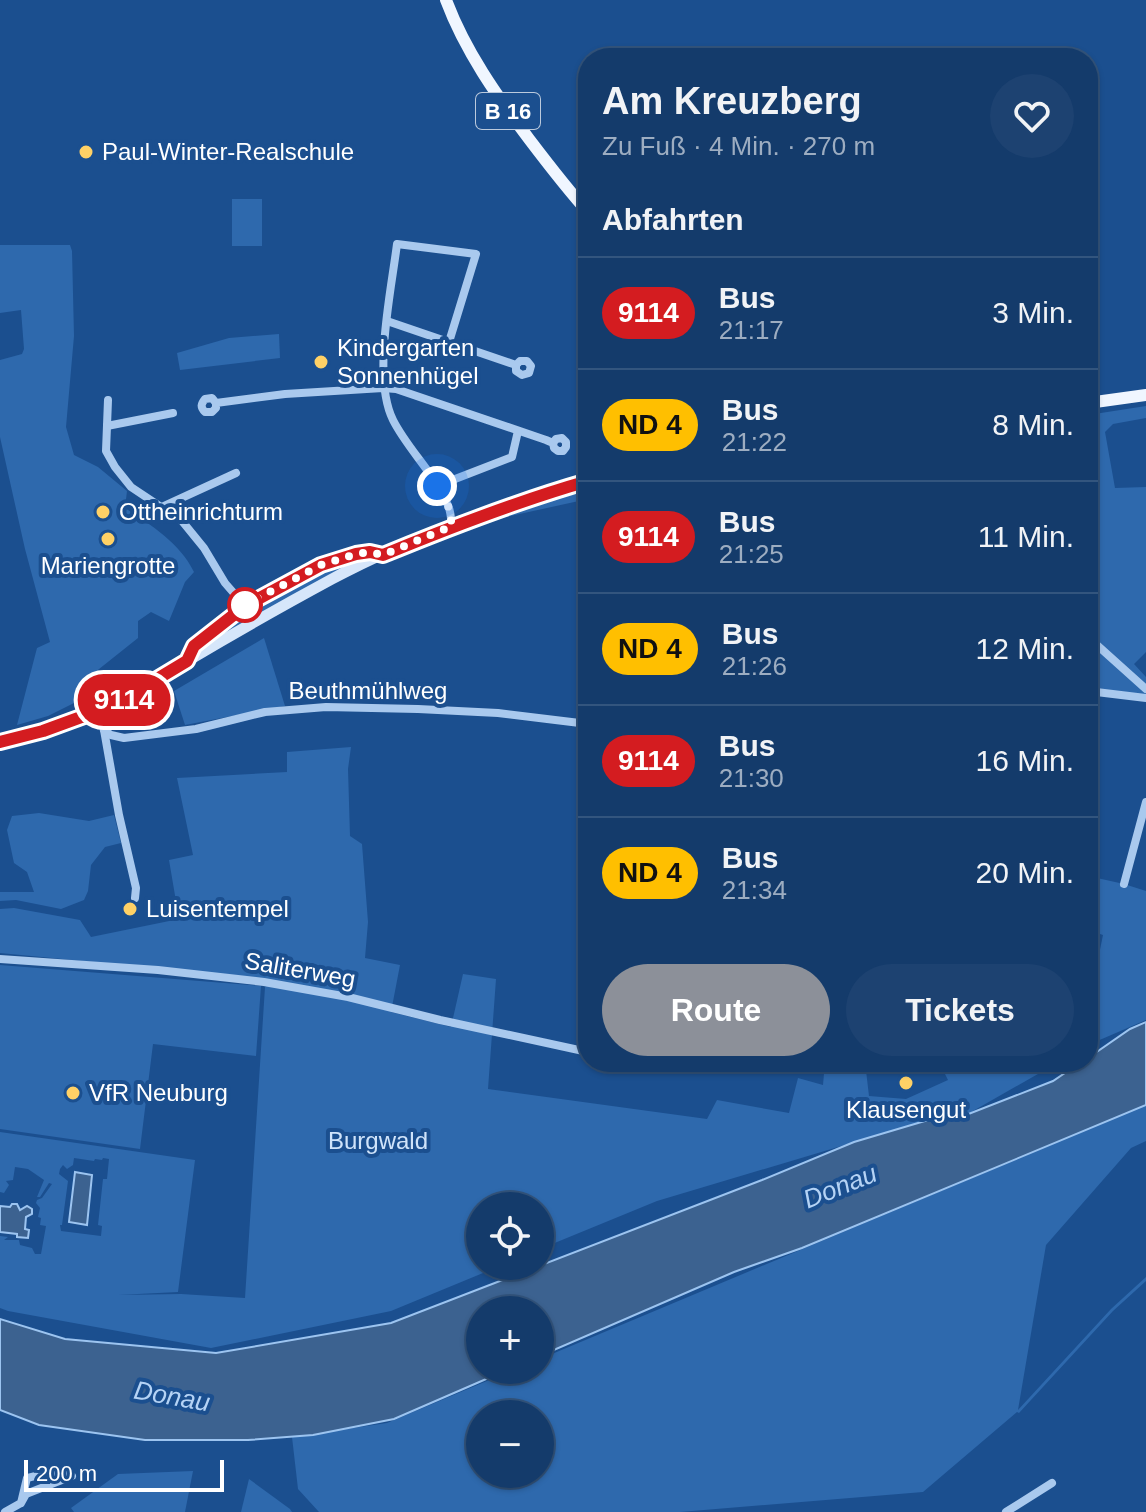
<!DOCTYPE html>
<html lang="de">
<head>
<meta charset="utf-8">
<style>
  body { margin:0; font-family:Helvetica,sans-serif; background:#1d4271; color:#f1f3f6; height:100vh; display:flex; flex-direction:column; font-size:30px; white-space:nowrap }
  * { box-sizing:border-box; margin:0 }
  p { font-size:26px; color:#9dadc1 }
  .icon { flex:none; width:44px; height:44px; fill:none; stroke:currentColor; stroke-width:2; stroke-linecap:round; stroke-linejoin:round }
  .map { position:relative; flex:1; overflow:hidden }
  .details { position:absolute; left:578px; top:48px; width:520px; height:1024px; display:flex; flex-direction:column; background:#143b6b; border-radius:32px; box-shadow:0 2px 6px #0004,0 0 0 2px #33557e }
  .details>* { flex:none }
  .badge { padding:0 16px; border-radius:26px; font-size:28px; line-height:52px }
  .fabs { position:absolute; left:466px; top:1192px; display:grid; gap:16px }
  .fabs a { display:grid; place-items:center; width:88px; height:88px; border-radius:50%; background:#143b6b; box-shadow:0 2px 6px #0004,0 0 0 2px #33557e; font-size:40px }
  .scale { position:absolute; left:24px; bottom:20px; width:200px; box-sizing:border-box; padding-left:8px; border:4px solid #fff; border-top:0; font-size:22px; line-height:28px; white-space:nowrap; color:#fff; -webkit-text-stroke:6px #1b4f8f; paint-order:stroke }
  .you { position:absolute; width:40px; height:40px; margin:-20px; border:6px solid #fff; border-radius:50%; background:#1a73e8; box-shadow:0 0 0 12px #1a73e833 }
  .map>.badge { position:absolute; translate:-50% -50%; box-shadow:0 0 0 4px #fff }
  h2 { padding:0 24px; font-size:30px; line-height:72px }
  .round { display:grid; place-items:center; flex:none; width:84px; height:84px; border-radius:42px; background:#1d4271 }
  .summary { display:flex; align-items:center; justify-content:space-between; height:136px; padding:0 24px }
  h1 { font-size:38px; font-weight:700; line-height:60px }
  .primary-button { display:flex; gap:16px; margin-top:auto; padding:16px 24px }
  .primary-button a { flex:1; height:92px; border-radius:48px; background:#8c9099; color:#fff; font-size:32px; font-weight:700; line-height:92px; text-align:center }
  .primary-button a+a { background:#1d4271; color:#f1f3f6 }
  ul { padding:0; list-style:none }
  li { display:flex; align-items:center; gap:24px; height:112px; padding:0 24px; border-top:2px solid #33557e }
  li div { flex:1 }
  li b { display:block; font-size:30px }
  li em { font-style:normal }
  li .badge { min-width:88px; font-weight:700; text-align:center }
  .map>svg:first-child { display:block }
</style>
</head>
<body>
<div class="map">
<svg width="1146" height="1512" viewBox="0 0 1146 1512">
  <rect width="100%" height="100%" fill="#1b4f8f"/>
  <g fill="#2e69ad" fill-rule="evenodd">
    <rect x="232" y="199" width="30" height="47"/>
    <path d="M0,245H70L72,251L74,336L66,427L74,455L98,467L127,491L125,508C151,525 180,543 194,572L185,582L169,621L151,612L138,621V638L84,681V698L48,716L17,725L37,648L50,642L25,549L0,437V360L22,354L24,349L21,310L0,313Z"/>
    <path d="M279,334L280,358L180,370L177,353L229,338Z"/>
    <path d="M1146,406V418L1113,424L1105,432L1115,488L1146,487V652L1134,664L1146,677V696L1088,689V415Z"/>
    <path d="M588,488V499L474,524Z"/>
    <path d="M364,556L366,559L199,650L197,648L252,608L313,575Z"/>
    <path d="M264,638L285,706L185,725L174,691Z"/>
    <path d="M351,747L348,769L350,836L362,844L368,922L365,958L400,965L391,1012L451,1027L463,974L496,979L488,1089L707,1119L717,1100L789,1113L798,1078L823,1085L825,1062H865L869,1096L906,1099L948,1080L939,1062H1059L966,1115H945L657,1201L540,1249V1206H480V1266H500L391,1311L211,1348L8,1311L0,1308V1236L8,1237L4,1240H19L20,1245L32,1248L35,1254H41L46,1226L40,1225L41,1218L38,1217L40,1208L36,1203L37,1200L42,1198L52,1184L49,1183L40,1197H37L44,1180L28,1169L15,1167L13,1180L6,1181L9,1185L4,1193L0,1192V1132L195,1160L178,1292L118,1295L181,1294L245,1298L265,987L268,985V979L0,953V909L14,908L80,920L91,937L179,919L169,860L193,855L177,778L287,772V752ZM74,1158L94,1161L95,1159L102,1160L103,1158L109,1159L107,1179H103L98,1225L102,1226L101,1236L61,1231L60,1225H62L68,1181L59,1174L60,1169L63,1165L67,1169L73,1165Z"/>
    <path d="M39,813L89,821L114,815L121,843L105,847L91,865L88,891L84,900L61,909L16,900L0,901V892H34L27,872L14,863L7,830L12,816Z"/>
    <path d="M1088,876L1124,884L1146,891V1020L1088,1045V980L1096,969L1103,935L1088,930Z"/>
    <path d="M0,965L261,986L256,1056L153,1044L140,1149L0,1129Z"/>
    <path d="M1146,1105V1141L1131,1148L1046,1245L1018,1410L1111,1309L1146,1277V1281L1113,1311L1019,1413L1017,1412L923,1492L680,1512H319L298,1489L292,1437L387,1423L513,1370H540V1359ZM480,1414H540V1474H480Z"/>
    <path d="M193,1471L185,1512H74L71,1508L118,1474Z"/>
    <path d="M249,1479L290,1509L292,1512H241Z"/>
  </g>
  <g fill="#3c6290" stroke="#9cc4f0" stroke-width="2">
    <path d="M1146,1022V1105L802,1248L734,1272L540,1356V1310H480V1370H507L394,1419L313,1435L248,1440H145L39,1425L0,1410V1319L65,1339L216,1353L391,1323L762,1180L854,1142L945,1115H966L1053,1081L1081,1062H1088V1058L1130,1029Z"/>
    <path d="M75,1172L92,1175L87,1225L69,1222Z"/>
    <path d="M12,1204H17L20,1210L27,1206L32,1209V1214L26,1217L25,1229L29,1230L28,1238L17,1237V1234L0,1232V1206L10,1207Z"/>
  </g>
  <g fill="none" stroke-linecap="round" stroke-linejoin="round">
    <g stroke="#a9c9ee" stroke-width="8">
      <path d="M387,321L516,365V371L522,375L529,373L531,366L527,361H520L516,365"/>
      <path d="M449,342L476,254L397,244C391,292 372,378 393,420C408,450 437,476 449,508C451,514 451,520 452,526"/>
      <path d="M108,400L106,451L115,467L131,487L182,521L204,548L225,583L245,606"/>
      <path d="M216,403V408L212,412H205C200,407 201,404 205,399L212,398L216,403L285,394L383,388L396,389L546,440L553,443L554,448L558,451H563L566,447V442L562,438L556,439L553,443"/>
      <path d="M107,426L173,413"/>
      <path d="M437,486L512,457L518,431"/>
      <path d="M162,507L236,473"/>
      <path d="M1088,637L1146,689"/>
      <path d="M187,660L194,646L245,606L321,565L356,554L370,552L382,555"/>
      <path d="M1088,691L1146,698"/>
      <path d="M99,711L104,730L119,815L136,888L135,898"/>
      <path d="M104,730L111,735L124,738L196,729L265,712L326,707L418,709L498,713L588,724"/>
      <path d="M1124,884L1146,802"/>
      <path d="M0,959L158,970L264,982L348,997L440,1020L588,1052"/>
      <path d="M5,1512L21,1503L26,1494L72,1476C58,1469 41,1475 27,1478L21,1503"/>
      <path d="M1006,1512L1052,1483"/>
    </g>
    <path stroke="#d6e6fa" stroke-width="11" d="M0,742C38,734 81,721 116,704C141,691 164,675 189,660C236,632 284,605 332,579C412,536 501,506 588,481"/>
    <g stroke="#f0f6ff" stroke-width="12">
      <path d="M446,0C465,51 497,96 529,139C548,164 567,189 588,212"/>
      <path d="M1088,403L1146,395"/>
    </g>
  </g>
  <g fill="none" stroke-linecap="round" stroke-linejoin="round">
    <g stroke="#fff" stroke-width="18">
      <path id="line" d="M0,742L43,731L114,705L187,661L194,646L245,606L321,565L356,554L370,552L383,555C451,527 518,501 588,481"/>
    </g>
    <use href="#line" stroke="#d41c20" stroke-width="12"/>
    <path stroke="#fff" stroke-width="8" stroke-dasharray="0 14.4" d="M245,605L321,565L356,554L370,552L383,555L452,526L449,508L437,486"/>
  </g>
  <g fill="#ffd166" stroke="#1b4f8f" stroke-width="3">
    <circle cx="86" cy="152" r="8"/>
    <circle cx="321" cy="362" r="8"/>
    <circle cx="103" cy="512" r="8"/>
    <circle cx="108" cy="539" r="8"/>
    <circle cx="130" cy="909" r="8"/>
    <circle cx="906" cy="1083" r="8"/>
    <circle cx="73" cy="1093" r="8"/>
  </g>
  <circle fill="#fff" stroke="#d41c20" stroke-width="4" cx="245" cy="605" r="16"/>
  <g text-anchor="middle" stroke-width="8" stroke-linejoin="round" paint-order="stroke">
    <rect fill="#1b4f8f" stroke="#bbcadd" stroke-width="2" x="476" y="93" width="64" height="36" rx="6"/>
    <g font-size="22" font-weight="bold" fill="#fff">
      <text x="508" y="119">B 16</text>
    </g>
    <g font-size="24" fill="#fff" stroke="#1b4f8f" text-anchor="start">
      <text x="102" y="160">Paul-Winter-Realschule</text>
      <text x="337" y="356">Kindergarten<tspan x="337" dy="28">Sonnenhügel</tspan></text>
      <text x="119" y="520">Ottheinrichturm</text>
      <text x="108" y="574" text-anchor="middle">Mariengrotte</text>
      <text x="146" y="917">Luisentempel</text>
      <text x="89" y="1101">VfR Neuburg</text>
      <text x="906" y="1118" text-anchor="middle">Klausengut</text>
    </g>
    <g font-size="24" fill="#fff" stroke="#1b4f8f">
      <text x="368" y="699">Beuthmühlweg</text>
      <text transform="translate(300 970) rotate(10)" y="8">Saliterweg</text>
    </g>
    <g font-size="24" fill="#cfe3fa" stroke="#1b4f8f">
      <text x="378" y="1149">Burgwald</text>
    </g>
    <g font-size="26" font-style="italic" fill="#b5d3f5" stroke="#1b4f8f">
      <text transform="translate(840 1186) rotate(-22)" y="9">Donau</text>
      <text transform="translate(172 1396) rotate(10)" y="9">Donau</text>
    </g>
  </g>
</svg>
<div class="fabs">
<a><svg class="icon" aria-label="locate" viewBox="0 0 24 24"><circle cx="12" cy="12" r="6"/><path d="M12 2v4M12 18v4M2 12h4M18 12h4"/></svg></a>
<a>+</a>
<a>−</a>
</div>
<div class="scale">200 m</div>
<div class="you" style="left:437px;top:486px"></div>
<b class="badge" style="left:124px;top:700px;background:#d41c20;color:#fff">9114</b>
<section class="details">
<div class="summary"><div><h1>Am Kreuzberg</h1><p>Zu Fuß · 4 Min. · 270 m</p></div><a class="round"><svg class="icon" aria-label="heart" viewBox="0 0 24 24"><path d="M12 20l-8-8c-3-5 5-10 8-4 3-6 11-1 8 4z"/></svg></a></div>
<h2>Abfahrten</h2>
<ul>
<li><span class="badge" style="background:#d41c20;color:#fff">9114</span><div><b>Bus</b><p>21:17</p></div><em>3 Min.</em></li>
<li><span class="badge" style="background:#ffbf00;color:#111">ND 4</span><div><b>Bus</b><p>21:22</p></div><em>8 Min.</em></li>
<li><span class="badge" style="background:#d41c20;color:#fff">9114</span><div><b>Bus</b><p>21:25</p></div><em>11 Min.</em></li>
<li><span class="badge" style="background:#ffbf00;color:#111">ND 4</span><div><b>Bus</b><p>21:26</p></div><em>12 Min.</em></li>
<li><span class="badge" style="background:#d41c20;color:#fff">9114</span><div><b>Bus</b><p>21:30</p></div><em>16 Min.</em></li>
<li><span class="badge" style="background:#ffbf00;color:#111">ND 4</span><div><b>Bus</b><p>21:34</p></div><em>20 Min.</em></li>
</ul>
<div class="primary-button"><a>Route</a><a>Tickets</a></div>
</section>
</div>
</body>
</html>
